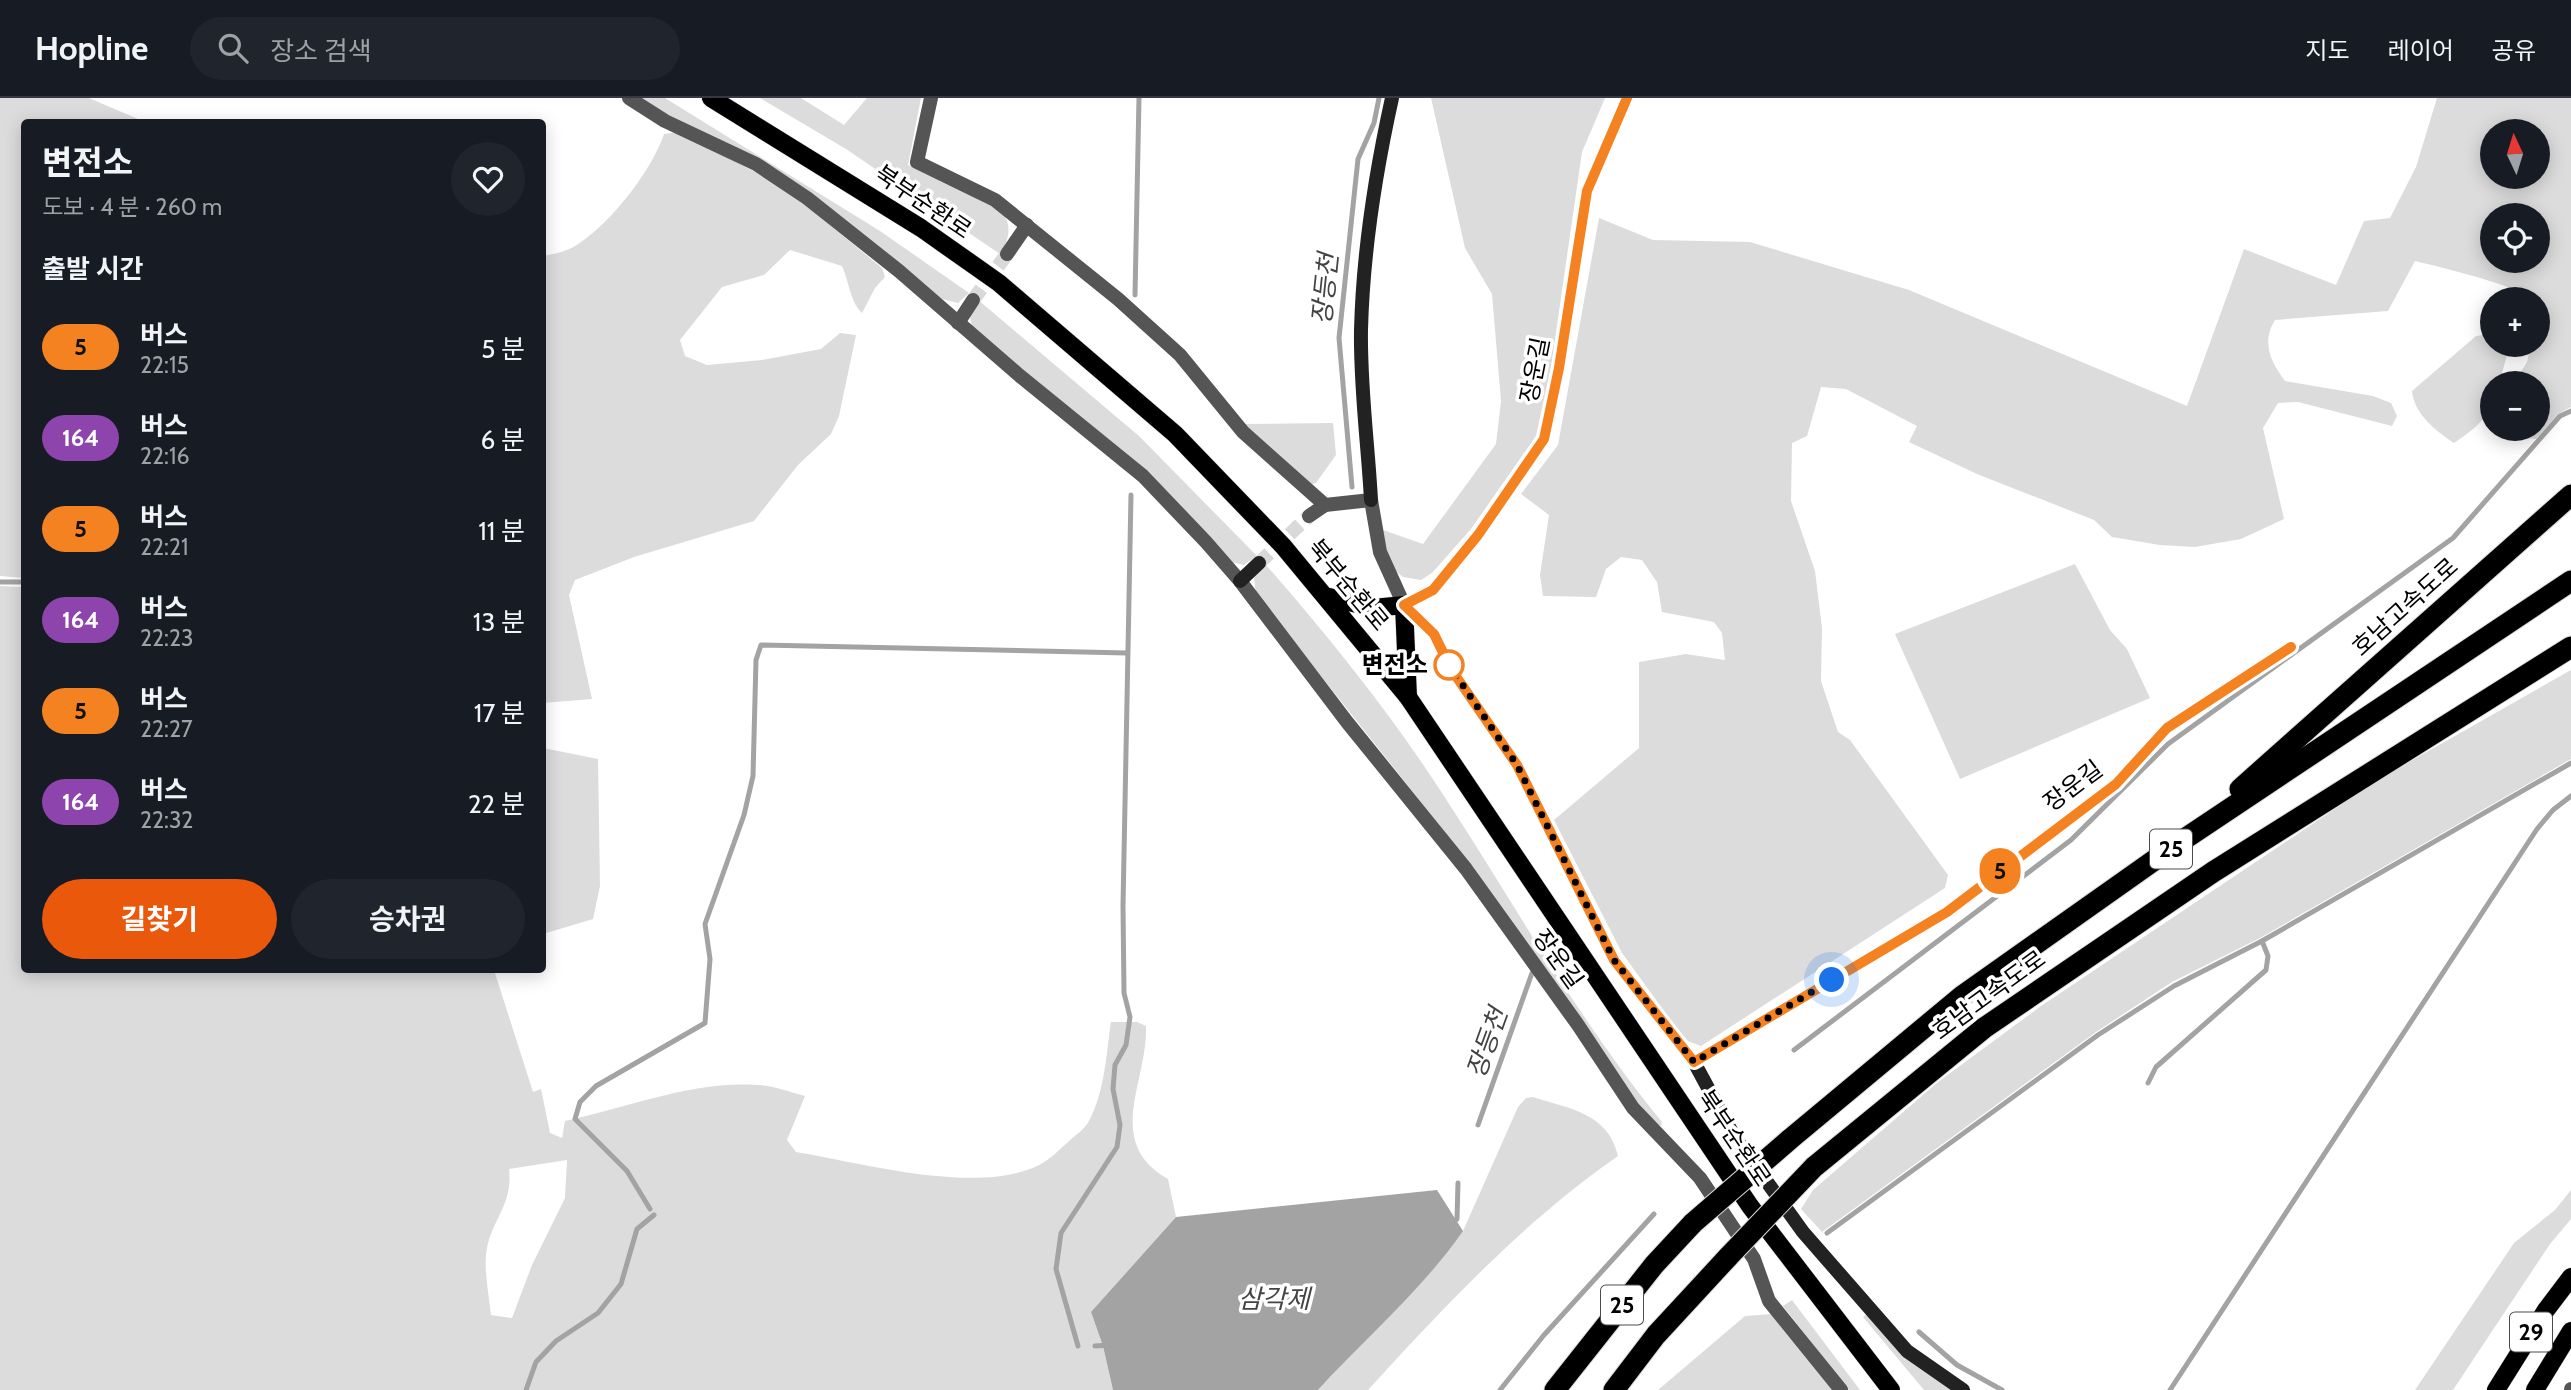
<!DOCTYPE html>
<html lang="ko">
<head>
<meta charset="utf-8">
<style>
  body { margin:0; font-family:Cabin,"Noto Sans KR",sans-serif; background:#20242c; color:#f1f3f6; height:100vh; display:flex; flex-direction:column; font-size:26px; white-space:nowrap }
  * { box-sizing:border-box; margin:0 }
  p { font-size:23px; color:#9ea1a6 }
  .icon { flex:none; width:38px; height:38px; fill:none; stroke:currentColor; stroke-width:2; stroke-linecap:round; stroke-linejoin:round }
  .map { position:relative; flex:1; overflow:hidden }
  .drawer { position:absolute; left:21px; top:21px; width:525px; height:854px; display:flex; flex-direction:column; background:#171b24; border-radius:7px; box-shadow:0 4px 18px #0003 }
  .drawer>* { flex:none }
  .badge { padding:0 14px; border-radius:23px; font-size:24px; line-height:46px }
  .needle { width:46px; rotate:356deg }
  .buttons { position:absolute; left:2480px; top:21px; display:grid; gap:14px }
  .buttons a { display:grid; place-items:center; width:70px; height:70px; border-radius:50%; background:#171b24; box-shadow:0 4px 18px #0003; font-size:35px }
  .you { position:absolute; width:35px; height:35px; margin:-18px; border:5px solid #fff; border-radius:50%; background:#1a73e8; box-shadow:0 0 0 10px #1a73e833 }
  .map>.badge { position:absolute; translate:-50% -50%; box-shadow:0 0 0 4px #fff }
  h2 { padding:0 21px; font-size:26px; line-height:63px }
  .round { display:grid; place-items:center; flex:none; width:74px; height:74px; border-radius:37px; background:#20242c }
  .summary { display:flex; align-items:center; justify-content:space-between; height:119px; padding:0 21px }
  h1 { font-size:33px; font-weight:700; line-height:52px }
  .action { display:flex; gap:14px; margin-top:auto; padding:14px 21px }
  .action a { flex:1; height:80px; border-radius:42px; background:#ea580c; color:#fff; font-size:28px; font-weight:700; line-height:80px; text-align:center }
  .action a+a { background:#20242c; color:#f1f3f6 }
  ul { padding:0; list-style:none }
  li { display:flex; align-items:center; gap:21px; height:91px; padding:0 21px }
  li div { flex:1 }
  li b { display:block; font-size:26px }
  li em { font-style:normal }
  li .badge { min-width:77px; font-weight:700; text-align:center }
  header { display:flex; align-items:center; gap:42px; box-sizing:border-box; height:98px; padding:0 35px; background:#171b24; border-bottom:2px solid #363941 }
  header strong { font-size:33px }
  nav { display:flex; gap:38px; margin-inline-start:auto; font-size:24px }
  .search { width:490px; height:63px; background:#20242c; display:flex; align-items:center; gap:18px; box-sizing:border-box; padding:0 24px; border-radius:38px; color:#9ea1a6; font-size:26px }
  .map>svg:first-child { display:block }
</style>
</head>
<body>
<header>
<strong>Hopline</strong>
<div class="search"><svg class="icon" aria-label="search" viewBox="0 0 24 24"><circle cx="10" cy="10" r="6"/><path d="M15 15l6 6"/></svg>장소 검색</div>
<nav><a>지도</a><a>레이어</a><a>공유</a></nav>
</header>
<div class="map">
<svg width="2571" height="1292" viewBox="0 0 2571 1292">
  <rect width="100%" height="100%" fill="#fff"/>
  <g fill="#dcdcdc" fill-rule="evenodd">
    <path d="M0,0H89L145,24H24V480L0,478Z"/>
    <path d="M641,0H665L880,133L969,195L958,205L938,200L890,160Z"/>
    <path d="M760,0H801L844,27L867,0H921L908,67L996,109C1013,122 1011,139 1000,156L846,51Z"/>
    <path d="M1431,0H1605L1582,54L1551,269L1536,338L1471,431L1432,475L1421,482L1403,479L1394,472L1385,454L1383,432L1423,446L1496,346L1501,303L1492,196L1465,150Z"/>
    <path d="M2437,0H2571V309L2558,316L2536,341L2511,338L2506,331H2538V285H2514L2527,264L2531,247H2538V201C2523,201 2515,191 2502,187C2473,177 2444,170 2415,163L2388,213L2275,222C2261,245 2271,264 2285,283L2373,298L2391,305L2397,318L2392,328L2298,304L2278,305L2263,330L2284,421L2241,441L2195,449L2160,447L2112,439L2094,422L1977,376L1909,344L1917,328L1846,291L1821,289L1807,338L1792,345L1791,403L1815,473L1822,530L1821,583L1838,634L1850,642L1948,777L1945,790L1701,948L1685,942L1622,855L1554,722L1639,650V564L1686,556L1725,562L1722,535L1714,524L1662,514L1657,484L1642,462L1621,459L1606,471L1596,499L1543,498L1540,477L1549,417L1521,396L1558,347L1599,120L1653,142L1750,144L1909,192L2187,308L2244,151L2336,187L2364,123L2390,120L2416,69ZM2492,33H2538V79H2492ZM2492,117H2538V163H2492Z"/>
    <path d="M679,34L753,73L803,105L882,170L885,179L875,190L862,215C850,204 849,183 842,168L790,152L764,177L722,189L680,242L685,258L707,267L762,262L821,251L840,235L856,237L839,318L831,336L798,367L754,423L634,459L575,482L569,497L592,601L543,605V158C554,156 569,153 578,146C611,125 652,72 664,36Z"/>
    <path d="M977,201L1139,338L1257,458L1244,467L1230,464L972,231L969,211Z"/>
    <path d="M2492,236V247H2510L2499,285H2492C2492,319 2480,327 2454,345C2436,333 2414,316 2412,293L2476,238Z"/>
    <path d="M1333,325L1336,357L1316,385L1309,387L1240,326Z"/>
    <path d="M2075,466L2110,532L2127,551L2150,600L1960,681L1895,536Z"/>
    <path d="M1266,467C1330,540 1391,616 1444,698C1515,807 1579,923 1662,1024L1661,1028L1655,1026L1639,1008L1444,733L1256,496L1254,480Z"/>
    <path d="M0,488L24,489V872H494L533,994L541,991L550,1035L562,1040L565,1023C628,1010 690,983 757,987C772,987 789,994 805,998L787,1042L796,1054C862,1065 976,1097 1037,1068C1048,1063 1058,1053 1067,1045C1074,1038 1085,1031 1089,1023C1105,993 1106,957 1111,924H1137L1146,928C1148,984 1103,1044 1168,1081L1176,1119L1091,1214L1103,1248L1113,1292H0ZM567,1062L565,1100L532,1167L512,1220L491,1217C489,1196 483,1171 487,1150C493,1120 513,1106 509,1071Z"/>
    <path d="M2571,572V661L2260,840L2172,884L2096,934L1822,1134L1801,1111L1813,1092L1938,984L2041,908L2381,680Z"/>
    <path d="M543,650L598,661L600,788L593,821L543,836Z"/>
    <path d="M1533,999C1570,1011 1608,1015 1618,1058C1522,1125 1447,1206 1368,1292H1318L1463,1133L1518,1009L1526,1000Z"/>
    <path d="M2571,1092V1121L2550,1146L2453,1292H2415L2514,1145L2555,1112Z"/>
    <path d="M1792,1202L1860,1292H1849L1783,1208Z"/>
    <path d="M1772,1216L1835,1292H1658L1745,1218Z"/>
    <path d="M1867,1216L1955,1292H1924L1863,1219Z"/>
  </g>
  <path fill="#a3a3a3" d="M1437,1092L1463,1133C1422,1192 1366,1239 1318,1292H1113L1103,1248L1091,1214L1176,1119Z"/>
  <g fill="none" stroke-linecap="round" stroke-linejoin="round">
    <g stroke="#a3a3a3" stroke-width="5">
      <path d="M1135,197L1139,0"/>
      <path d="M1352,389L1339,240L1358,61L1374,25L1379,0"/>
      <path d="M0,484H24"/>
      <path d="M1794,952L2071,742L2168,646L2453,440L2560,318L2571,313"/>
      <path d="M2148,985L2156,969L2266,872L2268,858L2262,843"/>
      <path d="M1478,1027L1532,875"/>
      <path d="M650,1111L627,1073L575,1021L580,1004L596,988L705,925L710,861L705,826L744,717L753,678L756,562L761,547L1127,555"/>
      <path d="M1453,1124L1457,1121L1458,1085"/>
      <path d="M1827,1135L2098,937L2174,888L2262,843L2571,665"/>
      <path d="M1919,1234L1957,1267L2002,1292"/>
      <path d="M1078,1248L1056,1171L1061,1135L1117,1049L1120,1027L1113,991L1115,967L1126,947L1130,919L1124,895L1123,808L1131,397"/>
      <path d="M1095,1248L1110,1247"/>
      <path d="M526,1292L536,1264L556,1243L598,1215L621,1186L637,1131L654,1117"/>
      <path d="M1500,1292L1544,1237L1654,1116"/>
      <path d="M2170,1292L2537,731L2553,712L2571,698"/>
    </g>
    <g stroke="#d9d9d9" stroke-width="14" stroke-dasharray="14 7" stroke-linecap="butt">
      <path d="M973,202L1007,156"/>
      <path d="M1259,465L1309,418"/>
    </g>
    <g stroke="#dbdbdb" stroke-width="19">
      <g id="primary">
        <path d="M711,0L921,130L999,185L1175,336L1283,448L1408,599L1750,1108L1891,1292"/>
        <path d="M1329,499L1373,510L1404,507L1408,599"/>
        <path d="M2496,1292L2546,1212L2571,1179"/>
        <path d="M2535,1292L2571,1233"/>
      </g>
    </g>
    <g stroke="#dbdbdb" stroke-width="23">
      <g id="highway">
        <path d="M2240,691L2571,397"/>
        <path d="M1789,1042L1962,898L2180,744L2571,483"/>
        <path d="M1814,1069L1984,930L2213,774L2571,549"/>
        <path d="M1555,1292L1654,1167L1693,1125"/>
        <path d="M1614,1292L1656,1237L1729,1158"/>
      </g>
    </g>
    <g stroke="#555" stroke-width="14">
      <path d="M629,0L665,23L756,66L807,100L899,173L1020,278L1143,378L1206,444L1240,483L1347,624L1466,771L1578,927L1633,1010L1700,1080L1754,1161L1769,1203L1841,1292"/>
      <path d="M931,0L917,64L995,102L1118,201L1180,257L1243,334L1325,407"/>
      <path d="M1007,156L1027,127"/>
      <path d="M958,225L973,202"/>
      <path d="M1309,418L1325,407L1371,402L1380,454L1404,507L1433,492L1478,437L1544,341L1559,270L1587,93L1627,0"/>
      <path d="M1694,964L1947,814L2116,686L2167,630L2291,549"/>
      <path d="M2571,1292V1291"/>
    </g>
    <g stroke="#222" stroke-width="14">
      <path d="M1371,402C1368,346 1360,289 1361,232C1363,153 1375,77 1392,0"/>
      <path d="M1240,483L1259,465"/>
      <path d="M1404,507L1434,536L1451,571L1517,667L1614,862L1694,964L1734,1038L1803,1134L1907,1253L1963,1292"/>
    </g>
    <use href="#primary" stroke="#000" stroke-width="18"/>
    <use href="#highway" stroke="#000" stroke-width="21"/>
    <g stroke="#dbdbdb" stroke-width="23" stroke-linecap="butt">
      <g id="highway-bridge">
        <path d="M1693,1125L1789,1042"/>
        <path d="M1729,1158L1814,1069"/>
      </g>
    </g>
    <use href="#highway-bridge" stroke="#000" stroke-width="21"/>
  </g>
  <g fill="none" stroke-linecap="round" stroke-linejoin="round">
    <g stroke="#fff" stroke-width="16">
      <path id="line" d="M1627,0L1587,93L1559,270L1544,341L1478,437L1433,492L1404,507L1434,536L1451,571L1517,667L1614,862L1694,964L1947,814L2116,686L2167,630L2291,549"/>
    </g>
    <use href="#line" stroke="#f58220" stroke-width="10"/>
    <path stroke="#000" stroke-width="7" stroke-dasharray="0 12.6" d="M1449,567L1517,667L1614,862L1694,964L1832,882"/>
  </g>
  <circle fill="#fff" stroke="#f58220" stroke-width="3.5" cx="1449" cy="567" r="14"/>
  <g text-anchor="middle" stroke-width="7" stroke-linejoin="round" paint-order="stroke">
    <g fill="#fff" stroke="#4c4c4c" stroke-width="2">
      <rect x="2150" y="731.5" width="42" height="39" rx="5"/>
      <rect x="1601" y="1187.5" width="42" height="39" rx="5"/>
      <rect x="2510" y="1214.5" width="42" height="39" rx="5"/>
    </g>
    <g font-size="23" font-weight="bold" fill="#000">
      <text x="2171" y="759">25</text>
      <text x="1622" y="1215">25</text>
      <text x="2531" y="1242">29</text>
    </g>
    <g font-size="24" fill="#000" stroke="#fff">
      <text transform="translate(923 104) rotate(34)" y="8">북부순환로</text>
      <text transform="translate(1535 272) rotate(-79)" y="8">장운길</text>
      <text transform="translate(1348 487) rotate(50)" y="8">북부순환로</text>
      <text transform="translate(2405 509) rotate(-42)" y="8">호남고속도로</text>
      <text transform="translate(2073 688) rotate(-37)" y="8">장운길</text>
      <text transform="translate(1558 861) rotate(54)" y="8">장운길</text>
      <text transform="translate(1989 897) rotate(-36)" y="8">호남고속도로</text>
      <text transform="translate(1734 1040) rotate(56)" y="8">북부순환로</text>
    </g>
    <g font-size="24" font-weight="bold" fill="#000" stroke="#fff" text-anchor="end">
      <text x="1428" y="575">변전소</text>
    </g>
    <g font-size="26" font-style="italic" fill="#444" stroke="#fff">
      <text transform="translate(1325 191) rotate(-84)" y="9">장등천</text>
      <text transform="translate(1487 945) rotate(-70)" y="9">장등천</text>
      <text x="1274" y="1210">삼각제</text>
    </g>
  </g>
</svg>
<div class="buttons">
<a><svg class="needle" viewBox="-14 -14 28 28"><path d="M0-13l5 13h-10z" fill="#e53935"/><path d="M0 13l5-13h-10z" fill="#9ea1a6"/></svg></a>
<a><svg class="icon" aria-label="locate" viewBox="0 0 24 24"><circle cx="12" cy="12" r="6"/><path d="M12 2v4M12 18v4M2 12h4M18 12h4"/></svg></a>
<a>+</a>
<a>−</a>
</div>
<div class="you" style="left:1832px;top:882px"></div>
<b class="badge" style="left:2000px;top:773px;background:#f58220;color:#111">5</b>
<section class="drawer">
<div class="summary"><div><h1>변전소</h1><p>도보 · 4 분 · 260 m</p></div><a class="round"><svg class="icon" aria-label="heart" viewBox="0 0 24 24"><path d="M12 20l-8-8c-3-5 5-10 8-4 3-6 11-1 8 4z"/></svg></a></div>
<h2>출발 시간</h2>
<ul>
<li><span class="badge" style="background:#f58220;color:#111">5</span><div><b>버스</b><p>22:15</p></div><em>5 분</em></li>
<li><span class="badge" style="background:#8e44ad;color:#fff">164</span><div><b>버스</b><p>22:16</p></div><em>6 분</em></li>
<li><span class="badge" style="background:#f58220;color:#111">5</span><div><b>버스</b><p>22:21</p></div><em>11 분</em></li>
<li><span class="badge" style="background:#8e44ad;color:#fff">164</span><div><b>버스</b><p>22:23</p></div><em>13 분</em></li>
<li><span class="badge" style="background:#f58220;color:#111">5</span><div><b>버스</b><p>22:27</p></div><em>17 분</em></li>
<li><span class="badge" style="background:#8e44ad;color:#fff">164</span><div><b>버스</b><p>22:32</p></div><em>22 분</em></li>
</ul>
<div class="action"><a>길찾기</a><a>승차권</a></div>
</section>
</div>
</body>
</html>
